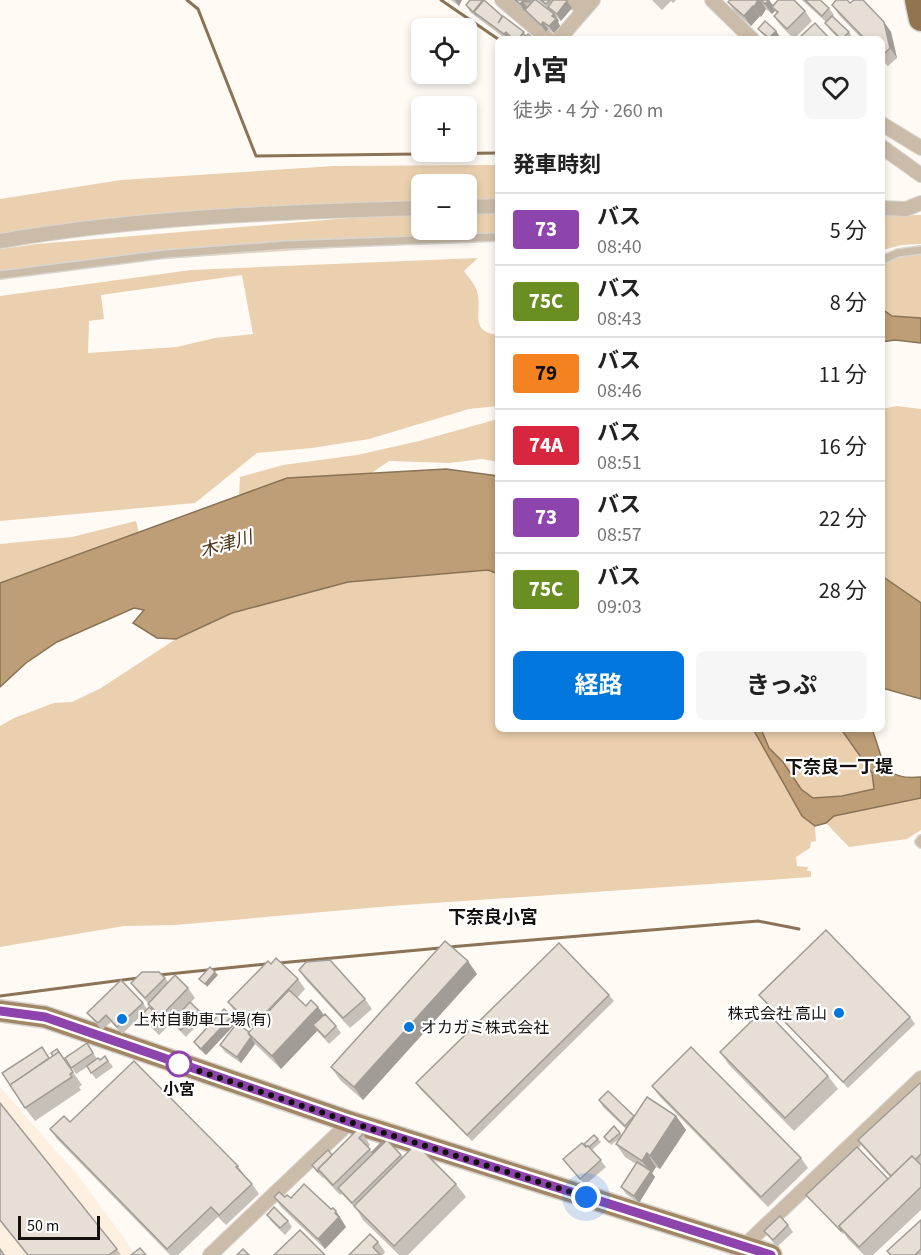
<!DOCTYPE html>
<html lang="ja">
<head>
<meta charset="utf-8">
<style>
  body { margin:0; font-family:"Source Sans 3","Noto Sans JP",sans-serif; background:#f6f6f6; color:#222; height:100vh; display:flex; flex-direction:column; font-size:22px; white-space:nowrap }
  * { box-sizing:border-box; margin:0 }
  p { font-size:20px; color:#767676 }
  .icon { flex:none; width:33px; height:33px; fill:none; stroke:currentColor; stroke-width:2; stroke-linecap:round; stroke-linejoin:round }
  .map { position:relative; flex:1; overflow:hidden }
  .drawer { position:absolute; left:495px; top:36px; width:390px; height:696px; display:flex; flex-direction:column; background:#fff; border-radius:9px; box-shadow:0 3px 9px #0003 }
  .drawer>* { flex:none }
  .badge { padding:0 12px; border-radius:4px; font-size:21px; line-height:39px }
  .fabs { position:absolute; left:411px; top:18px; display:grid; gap:12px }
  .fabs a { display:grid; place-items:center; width:66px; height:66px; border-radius:9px; background:#fff; box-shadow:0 3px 9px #0003; font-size:30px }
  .scale { position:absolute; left:18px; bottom:15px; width:82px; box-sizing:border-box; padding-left:6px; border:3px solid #13100d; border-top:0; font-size:16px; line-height:21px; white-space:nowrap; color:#13100d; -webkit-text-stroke:4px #fff; paint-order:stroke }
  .you { position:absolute; width:30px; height:30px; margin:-15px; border:4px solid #fff; border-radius:50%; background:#1a73e8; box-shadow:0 0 0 9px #1a73e833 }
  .map>.badge { position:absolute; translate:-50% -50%; box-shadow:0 0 0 3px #fff }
  h2 { padding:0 18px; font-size:22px; line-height:54px }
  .round { display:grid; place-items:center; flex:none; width:63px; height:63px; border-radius:9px; background:#f6f6f6 }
  .summary { display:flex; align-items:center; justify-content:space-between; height:102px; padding:0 18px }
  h1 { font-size:28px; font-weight:700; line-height:45px }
  .cta { display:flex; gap:12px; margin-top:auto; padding:12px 18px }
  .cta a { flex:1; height:69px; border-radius:9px; background:#0177de; color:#fff; font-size:24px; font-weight:700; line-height:69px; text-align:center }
  .cta a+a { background:#f6f6f6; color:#222 }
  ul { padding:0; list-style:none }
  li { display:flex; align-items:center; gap:18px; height:72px; padding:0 18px; border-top:2px solid #e0e0e0 }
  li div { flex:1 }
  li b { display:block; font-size:22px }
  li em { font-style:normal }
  li .badge { min-width:66px; font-weight:700; text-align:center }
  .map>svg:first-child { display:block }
</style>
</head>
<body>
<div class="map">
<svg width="921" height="1255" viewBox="0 0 921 1255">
  <rect width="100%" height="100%" fill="#fffaf4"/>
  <path fill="#fdf0e0" d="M0,1087L80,1178L136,1255H0Z"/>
  <g fill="#ead0af" fill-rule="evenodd">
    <path d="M498,165V199L467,200L466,184H422L421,201L58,225L0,235V199L121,180L334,166Z"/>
    <path d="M498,208V237L162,259L0,277V249L37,244L421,212L422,230H466L467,210Z"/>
    <path d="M921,215V244L902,245L882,250V216Z"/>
    <path d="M896,250L921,252V318L892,316L882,309V255Z"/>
    <path d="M478,258L464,271C468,277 475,284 477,291C483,312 468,331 498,335V406L469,409L369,439L312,448L257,453L195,503L0,521V296L191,270ZM242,275L253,334L215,338L177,347L88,353L89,321L104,319L101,295Z"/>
    <path d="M897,406L921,409V603L882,576V409Z"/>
    <path d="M498,419V462L482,459L449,463L389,461L370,474L287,478L239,496L240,477L283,465L357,455L419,441Z"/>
    <path d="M136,521L139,533L0,583V544L72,537Z"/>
    <path d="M488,570L498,574V729H753L802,816L815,826L816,841L811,842L810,848L796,857L797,866L808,867L807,871H811V877L391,906L175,925L124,926L0,947V726L14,718L54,703L72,702L101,688L176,639L232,613L348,582Z"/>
    <path d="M761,729H841L872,773L874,790L842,796L814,798L801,789L783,762L769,748Z"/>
    <path d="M921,798V830L907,839L849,847L826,823L834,816Z"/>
  </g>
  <g fill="#bd9e76" stroke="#8a7356" stroke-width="1.5">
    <path d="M882,309L892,316L921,318V343L895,340L882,342Z"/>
    <path d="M446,469L498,476V574L488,570L348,582L232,613L176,639L157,638L133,623L144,610L134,608L57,642L26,663L0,687V583L287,478Z"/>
    <path d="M882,576L921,603V699L882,688Z"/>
    <path d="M753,729H761L769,748L783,762L801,789L813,798L842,796L874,789L872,773L841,729H872C884,760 880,781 921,777V798L834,816L826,823L815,826L802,816Z"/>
  </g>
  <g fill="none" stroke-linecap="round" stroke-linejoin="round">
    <g stroke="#8a7356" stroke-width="3">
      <path d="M187,0L198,9L256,156L498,153"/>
      <path d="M441,0L498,39"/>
      <path d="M449,947L758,921L799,929"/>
      <path d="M279,963L440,948"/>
      <path d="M159,975L266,964"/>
      <path d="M0,996L138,978"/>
    </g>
    <g stroke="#d9d5cf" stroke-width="10">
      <g id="lane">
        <path d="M882,260L898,253L921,250"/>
        <path d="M0,275L166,254L287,245L498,237"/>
        <path d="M921,839L919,842L921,844"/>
      </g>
    </g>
    <g stroke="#d9d5cf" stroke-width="16">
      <g id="street">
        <path d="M502,0L548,39"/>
        <path d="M572,0L584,10"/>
        <path d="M712,0L752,39"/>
        <path d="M559,39L593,0"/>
        <path d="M882,124L921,148"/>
        <path d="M882,147L921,175"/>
        <path d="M466,207L498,206"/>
        <path d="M882,208L906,209L921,203"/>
        <path d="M0,241C139,217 281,212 422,208"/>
        <path d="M744,1246L921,1078"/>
        <path d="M210,1255L350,1122"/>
      </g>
    </g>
    <g stroke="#d9d5cf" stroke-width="24">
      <path id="primary" d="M0,1011L45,1017L350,1122L771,1255"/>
    </g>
    <g stroke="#d9d5cf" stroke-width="27">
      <path id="highway" d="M917,0L921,19"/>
    </g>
    <use href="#lane" stroke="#cbbcaa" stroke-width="7"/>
    <use href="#street" stroke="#cbbcaa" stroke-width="14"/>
    <use href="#primary" stroke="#a18766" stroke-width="21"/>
    <use href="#highway" stroke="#91744d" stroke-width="24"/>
  </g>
  <g fill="#c7c0b8">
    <path d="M451,0H462L459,6Z"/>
    <path d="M514,0H536L551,11L538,0H566L572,8L561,21L556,16L559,21L558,22L560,26L554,33L548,29L546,32L530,17L525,10L528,7L524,11L519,7Z"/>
    <path d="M652,0H676L673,3L671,1L662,10Z"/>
    <path d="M730,0H769L773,5L805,11L812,21L794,39L781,26L774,16L777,13L775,11L772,14L766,9L761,17L760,16L751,26L735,12L728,2Z"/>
    <path d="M802,0H820L829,8L834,15L833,16L849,32L852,37L857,39H839L830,30L825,23L826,22Z"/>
    <path d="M485,1L503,17L524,32L526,36L534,39H506L470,12L466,5Z"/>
    <path d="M850,3L884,22L891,32L897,58L888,66L882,60V39H862L839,15L832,5Z"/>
    <path d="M758,29L776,31L780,37L779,39H767Z"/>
    <path d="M882,66L885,70L882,73Z"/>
    <path d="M271,964L298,979L305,989L297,998L306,1006L318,1007L324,1015L336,1026L341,1033L329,1044L317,1031L281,1069L255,1044L241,1063L225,1052L220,1045L249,1032L252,1029L235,1012L228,1002Z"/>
    <path d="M299,970L365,999L372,1009L350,1028L306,980Z"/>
    <path d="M477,974L363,1100L340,1080L331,1067Z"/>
    <path d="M165,978L168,982L188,988L195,998L191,1002L199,1011L204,1018L186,1037L176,1027L172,1021L168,1026L165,1023L167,1027L159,1035L146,1022L141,1016L144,1013L122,1034L111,1022L102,1030L92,1019L87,1013L143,1003L147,1009L153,1011L148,1004V1003L136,990L131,983Z"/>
    <path d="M609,995L614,1001L472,1141L421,1090L416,1083Z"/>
    <path d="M759,995L910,1017L915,1024L848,1088L764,1001Z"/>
    <path d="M237,1022L206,1055L199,1049L194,1042Z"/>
    <path d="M87,1043L97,1059L100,1060L105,1056L113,1067L96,1079L87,1067L76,1074L65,1058Z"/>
    <path d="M57,1049L82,1085L79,1087L81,1090L35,1121L25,1108L50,1058L53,1056Z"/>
    <path d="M720,1052L828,1076L838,1089L794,1131L729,1065Z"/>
    <path d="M921,1084V1210L873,1255H864L848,1239L844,1233L843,1234L806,1195L888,1179L890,1177L862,1146L858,1140Z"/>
    <path d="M652,1086L801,1158L808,1168L768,1207L659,1096Z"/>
    <path d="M599,1100L634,1116H676L686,1130L660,1169L656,1167L652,1173L655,1177L639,1203L626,1194L621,1187L636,1164L625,1157L616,1144L619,1139L611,1145L604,1137L620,1133L622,1135L626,1129L603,1107Z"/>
    <path d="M0,1103L117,1249L121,1255H27L0,1221Z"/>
    <path d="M70,1122L238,1166L245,1176L252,1184L259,1194L226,1225L218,1217L178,1255H170L57,1139L50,1129Z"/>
    <path d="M363,1134L370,1145L368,1147L372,1152L401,1155L403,1157L456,1184L466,1197L408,1255H399L363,1220L357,1210L342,1194L340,1195L324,1178H323L317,1172L312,1165L332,1155Z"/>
    <path d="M598,1139L601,1142L592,1150L606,1167L585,1185L563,1159L586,1147Z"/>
    <path d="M274,1197L291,1198L331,1209L336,1211L346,1227L325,1249L281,1207Z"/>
    <path d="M267,1215L288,1221L292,1227L285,1235L271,1221Z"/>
    <path d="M921,1220V1255H890L887,1251Z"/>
    <path d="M788,1225L793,1232L777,1247L764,1231Z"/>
    <path d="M378,1242L385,1252L383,1255H349Z"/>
  </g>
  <g fill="#a29c96">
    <path d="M455,0H462L459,6Z"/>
    <path d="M481,0H485L474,12L478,18L473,12Z"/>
    <path d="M758,0H760L766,9L761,17L754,7Z"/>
    <path d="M769,0L776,10L772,7L775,11L772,14L765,4Z"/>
    <path d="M523,1L527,7L524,11L520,4Z"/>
    <path d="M567,1L572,8L561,21L557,14Z"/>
    <path d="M753,6L760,16L751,26L744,16Z"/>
    <path d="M554,14L559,21L558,22L560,26L554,33L549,26L552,16Z"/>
    <path d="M543,22L548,29L546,32L541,25Z"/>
    <path d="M884,22L891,32L897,58L890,48Z"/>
    <path d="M776,31L780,37L779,39H769V38Z"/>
    <path d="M506,32L510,39H507L504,34Z"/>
    <path d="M882,159L885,163L882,168Z"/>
    <path d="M468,961L477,974L363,1100L354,1087Z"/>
    <path d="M215,972L218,975L207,987L205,984Z"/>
    <path d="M318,1007L327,1020L313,1025L317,1031L281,1069L272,1056Z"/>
    <path d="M232,1016L237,1022L206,1055L201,1049Z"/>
    <path d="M251,1037L255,1044L241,1063L237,1057Z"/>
    <path d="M676,1116L686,1130L660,1169L650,1156Z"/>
    <path d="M647,1153L656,1167L652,1173L655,1177L639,1203L634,1196L650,1172L642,1161Z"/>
    <path d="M336,1211L346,1227L325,1249L318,1239Z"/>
  </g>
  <g fill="#e7dfd6" stroke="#a29c96" stroke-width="1.5">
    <path d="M470,0H483L473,12L466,5Z"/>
    <path d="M484,0L502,16L498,23L503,16L524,32L518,39H513L506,32L504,34L474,12Z"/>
    <path d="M515,0H531L529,2L523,1L520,4Z"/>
    <path d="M534,0H536L554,14L552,16L556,19L549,26L543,22L541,25L525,10Z"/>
    <path d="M541,0H550L546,4Z"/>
    <path d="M553,0H566L567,1L557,14L548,7Z"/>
    <path d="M730,0H758L754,7L753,6L744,16L728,2Z"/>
    <path d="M761,0H769L765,4Z"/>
    <path d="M778,0H794L805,11L787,29L774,16L778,12L772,7Z"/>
    <path d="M805,0H820L829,8L822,16Z"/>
    <path d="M836,0H847L850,3L854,0H863L884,22L890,48L882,56V39H865L832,5Z"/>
    <path d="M832,16L849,32L842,39H841L825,23Z"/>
    <path d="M765,21L776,31L769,38L758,29Z"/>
    <path d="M815,23L830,39H801L800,37Z"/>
    <path d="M523,34L526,36L528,34L534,39H519Z"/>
    <path d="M826,930L910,1017L843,1082L759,995Z"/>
    <path d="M445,941L468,961L354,1087L331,1067Z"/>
    <path d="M559,943L609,995L467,1135L416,1083Z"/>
    <path d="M276,958L298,979L253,1026L228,1002L268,961L271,964Z"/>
    <path d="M330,960L365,999L343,1018L299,970L306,962Z"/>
    <path d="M210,967L215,972L205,984L199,979Z"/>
    <path d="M142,972H159L165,978L145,998L131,983Z"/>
    <path d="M175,975L188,988L161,1016L148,1004Z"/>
    <path d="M121,980L143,1003L117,1027L106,1015L98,1023L87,1013Z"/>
    <path d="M289,990L306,1006L311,1000L318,1007L272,1056L248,1033Z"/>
    <path d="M190,1002L199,1011L181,1030L172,1021Z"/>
    <path d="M149,1007L162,1020L155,1028L141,1016Z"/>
    <path d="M224,1009L232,1016L201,1049L194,1042Z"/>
    <path d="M764,1009L828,1076L785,1118L720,1052Z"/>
    <path d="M325,1014L336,1026L325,1037L313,1025Z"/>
    <path d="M237,1023L249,1032L248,1033L251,1037L237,1057L220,1045Z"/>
    <path d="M87,1043L93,1053L71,1068L65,1058Z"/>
    <path d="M42,1047L49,1058L10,1085L2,1073Z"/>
    <path d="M691,1047L801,1158L761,1197L652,1086Z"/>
    <path d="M57,1049L59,1052L53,1056L51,1053Z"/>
    <path d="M59,1052L73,1072L70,1074L72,1077L25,1108L10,1085Z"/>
    <path d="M105,1056L108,1061L91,1073L87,1066L98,1058L100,1060Z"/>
    <path d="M134,1061L238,1166L236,1167L252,1184L219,1215L211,1207L167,1249L50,1129L64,1116L70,1122Z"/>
    <path d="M920,1083L921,1084V1154L915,1160L912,1156L891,1176L858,1140Z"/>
    <path d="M608,1091L634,1116L625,1126L599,1100Z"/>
    <path d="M647,1097L676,1116L650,1156L647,1153L642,1161L616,1144Z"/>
    <path d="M0,1103L117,1249L109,1255H28L0,1220Z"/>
    <path d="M614,1126L620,1133L609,1142L604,1137Z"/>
    <path d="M358,1129L363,1134L359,1138L370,1149L333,1185L318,1169Z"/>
    <path d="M594,1135L598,1139L589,1147L588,1146L587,1147L584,1144Z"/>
    <path d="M387,1140L401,1155L352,1203L338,1188Z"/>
    <path d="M382,1142L383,1143L373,1153L372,1152Z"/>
    <path d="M582,1143L586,1147L588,1146L601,1160L580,1179L563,1159Z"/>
    <path d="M416,1144L456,1184L394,1246L354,1206Z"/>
    <path d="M857,1147L888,1179L839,1226L842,1230L841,1231L806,1195Z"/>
    <path d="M328,1150L332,1155L318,1169L319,1171L318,1172L312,1165Z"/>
    <path d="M912,1156L921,1165V1187L859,1247L839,1226Z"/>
    <path d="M637,1162L651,1171L634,1196L621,1187Z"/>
    <path d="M304,1184L331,1209L333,1208L336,1211L335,1213L339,1217L318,1239L274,1197L279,1192L285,1197L287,1195L291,1198Z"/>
    <path d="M274,1207L288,1221L280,1228L267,1215Z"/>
    <path d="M780,1216L788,1225L773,1240L764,1231Z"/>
    <path d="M921,1220V1249L915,1255H891L887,1251Z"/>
    <path d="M300,1230L325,1255H274Z"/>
    <path d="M370,1234L378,1242L373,1247L380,1255H349Z"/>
    <path d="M140,1248L146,1255H131Z"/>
    <path d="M0,1249L4,1255H0Z"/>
    <path d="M243,1249L249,1255H237Z"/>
  </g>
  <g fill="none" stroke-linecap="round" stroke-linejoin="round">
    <g stroke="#fff" stroke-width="14">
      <path id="line" d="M0,1011L45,1017L350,1122L771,1255"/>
    </g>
    <use href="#line" stroke="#8e44ad" stroke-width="9"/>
    <path stroke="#13100d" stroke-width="6" stroke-dasharray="0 10.8" d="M179,1064L350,1122L586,1197"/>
  </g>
  <g fill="#0177de" stroke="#fff" stroke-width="2">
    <circle cx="839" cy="1013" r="6"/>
    <circle cx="122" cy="1019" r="6"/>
    <circle cx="409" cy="1027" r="6"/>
  </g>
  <circle fill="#fff" stroke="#8e44ad" stroke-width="3" cx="179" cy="1064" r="12"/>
  <g text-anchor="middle" stroke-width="4.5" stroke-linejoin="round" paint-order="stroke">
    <g font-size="16" fill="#13100d" stroke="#fff" text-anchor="start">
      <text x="827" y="1019" text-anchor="end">株式会社 高山</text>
      <text x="134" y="1025">上村自動車工場(有)</text>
      <text x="421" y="1033">オカガミ株式会社</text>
    </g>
    <g font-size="16" font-weight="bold" fill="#13100d" stroke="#fff">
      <text x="179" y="1095">小宮</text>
    </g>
    <g font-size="18" font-style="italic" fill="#4b3414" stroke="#fff">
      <text transform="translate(226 544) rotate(-16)" y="6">木津川</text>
    </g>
    <g font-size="18" font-weight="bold" fill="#13100d" stroke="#fff">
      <text x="839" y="773">下奈良一丁堤</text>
      <text x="493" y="923">下奈良小宮</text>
    </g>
  </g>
</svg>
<div class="fabs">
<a><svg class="icon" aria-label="locate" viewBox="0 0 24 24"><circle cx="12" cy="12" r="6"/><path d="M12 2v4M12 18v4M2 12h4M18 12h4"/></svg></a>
<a>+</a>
<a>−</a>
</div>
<div class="scale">50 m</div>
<div class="you" style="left:586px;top:1197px"></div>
<section class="drawer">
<div class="summary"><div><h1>小宮</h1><p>徒歩 · 4 分 · 260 m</p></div><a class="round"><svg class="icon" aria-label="heart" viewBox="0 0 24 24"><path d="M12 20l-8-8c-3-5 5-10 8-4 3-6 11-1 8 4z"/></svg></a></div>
<h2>発車時刻</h2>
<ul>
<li><span class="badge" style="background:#8e44ad;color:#fff">73</span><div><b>バス</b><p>08:40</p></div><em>5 分</em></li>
<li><span class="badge" style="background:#6b8e23;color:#fff">75C</span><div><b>バス</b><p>08:43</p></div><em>8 分</em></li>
<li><span class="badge" style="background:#f58220;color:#111">79</span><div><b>バス</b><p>08:46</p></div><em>11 分</em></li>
<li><span class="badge" style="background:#d7263d;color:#fff">74A</span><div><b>バス</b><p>08:51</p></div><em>16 分</em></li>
<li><span class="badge" style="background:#8e44ad;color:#fff">73</span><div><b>バス</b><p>08:57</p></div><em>22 分</em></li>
<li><span class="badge" style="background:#6b8e23;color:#fff">75C</span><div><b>バス</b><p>09:03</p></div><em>28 分</em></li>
</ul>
<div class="cta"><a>経路</a><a>きっぷ</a></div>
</section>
</div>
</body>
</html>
